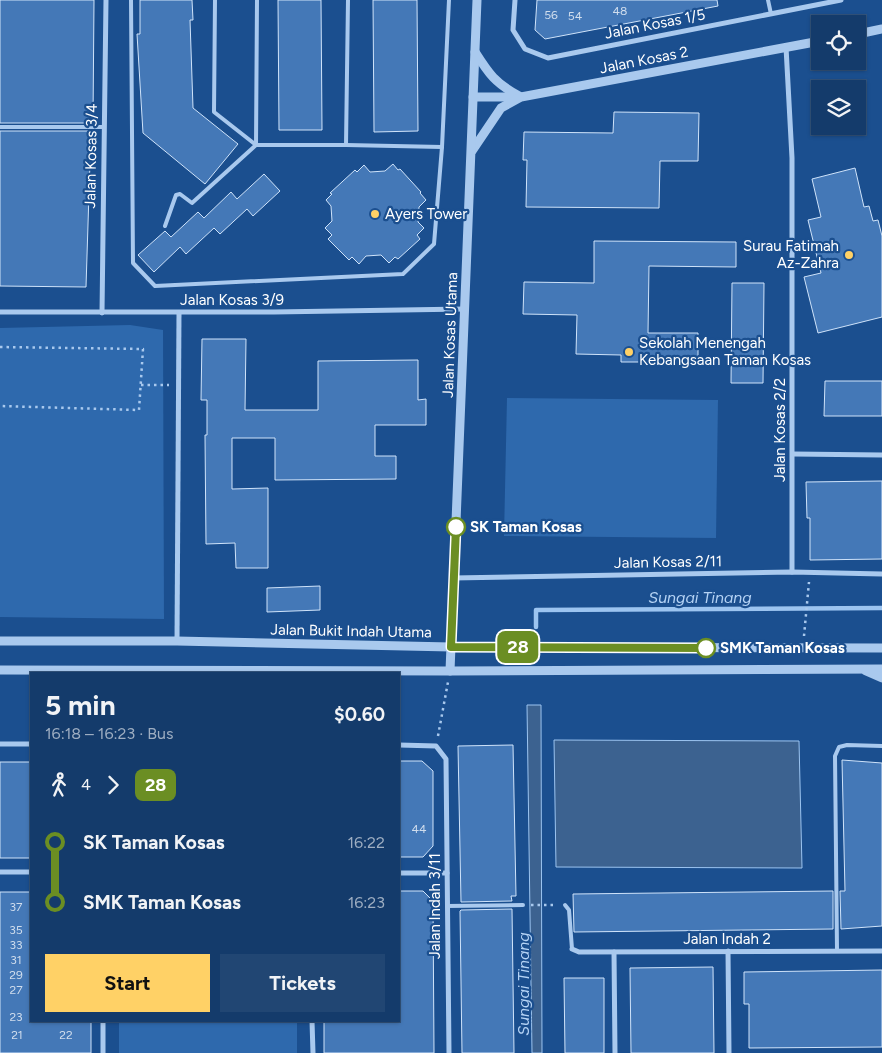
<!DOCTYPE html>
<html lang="en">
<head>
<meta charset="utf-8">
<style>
  body { margin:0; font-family:Figtree,sans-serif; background:#214673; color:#f1f3f6; height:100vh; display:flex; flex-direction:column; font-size:19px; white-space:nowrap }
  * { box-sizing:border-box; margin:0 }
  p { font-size:16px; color:#9dadc1 }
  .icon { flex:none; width:28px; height:28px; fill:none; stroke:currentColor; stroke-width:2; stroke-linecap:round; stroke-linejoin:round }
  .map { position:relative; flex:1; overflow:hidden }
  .drawer { position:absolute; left:30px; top:672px; width:370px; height:350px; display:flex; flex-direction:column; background:#143b6b; border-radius:0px; box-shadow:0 1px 4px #0004,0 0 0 1px #33557e }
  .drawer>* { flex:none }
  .badge { padding:0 10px; border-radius:8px; font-size:18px; line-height:32px }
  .tools { position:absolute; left:811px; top:15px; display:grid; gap:10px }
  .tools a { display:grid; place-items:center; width:55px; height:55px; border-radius:0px; background:#143b6b; box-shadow:0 1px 4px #0004,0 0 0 1px #33557e; font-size:25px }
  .map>.badge { position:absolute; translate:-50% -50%; box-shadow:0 0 0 2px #fff }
  .legs { display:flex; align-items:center; gap:8px; height:55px; padding:0 15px; font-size:16px }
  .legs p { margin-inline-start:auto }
  .headline { display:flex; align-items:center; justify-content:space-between; height:85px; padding:0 15px }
  h1 { font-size:28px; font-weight:700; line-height:38px }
  .primary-button { display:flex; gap:10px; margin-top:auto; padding:10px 15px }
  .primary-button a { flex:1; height:58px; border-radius:0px; background:#ffd166; color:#111; font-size:20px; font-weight:700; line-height:58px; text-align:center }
  .primary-button a+a { background:#214673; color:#f1f3f6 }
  ul { padding:0 15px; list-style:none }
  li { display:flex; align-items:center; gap:18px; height:60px; font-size:19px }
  li i { display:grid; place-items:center; width:8px; height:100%; margin:0 6px; background:currentColor }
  li i::after { content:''; width:12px; height:12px; margin:-6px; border:4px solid; border-radius:50%; background:#143b6b }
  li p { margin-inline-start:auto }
  li:first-child i { background:linear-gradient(#0000 50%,currentColor 0) }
  li:last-child i { background:linear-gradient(currentColor 50%,#0000 0) }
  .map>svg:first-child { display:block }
</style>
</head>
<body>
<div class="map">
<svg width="882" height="1053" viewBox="0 0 882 1053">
  <rect width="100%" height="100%" fill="#1b4f8f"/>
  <g fill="#2e69ad">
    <path d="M130,325L163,330L164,619L0,617V328Z"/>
    <path d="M507,398L718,400L716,538L504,536Z"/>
    <rect x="119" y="1021" width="178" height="32"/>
  </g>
  <g fill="#3c6290" stroke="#9cc4f0">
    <path d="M527,705H541L542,1053H532Z"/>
    <path d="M554,740L799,741L802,868L556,867Z"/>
  </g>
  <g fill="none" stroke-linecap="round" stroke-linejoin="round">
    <path stroke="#9cc4f0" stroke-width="4.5" d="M536,627V610L882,608"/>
  </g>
  <g fill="#4478b7" stroke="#cfe3fa">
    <path d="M0,0H94L93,120H91V123H0Z"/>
    <path d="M140,0H192L193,20H190L193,108L238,144L205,184L143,133L137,34H140Z"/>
    <path d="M278,0H321L322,130H279Z"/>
    <path d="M373,0H417L418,131L374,132Z"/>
    <path d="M537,0H717L718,6L545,39L535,30Z"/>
    <path d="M614,112L699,113L698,161H660L659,208L526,207L527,160H523L524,132L613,133Z"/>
    <path d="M0,131H91L86,287L0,286Z"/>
    <path d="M393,164L398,170L400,169L421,192L420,193L426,200L419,207L418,222L424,228L417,235L420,239L398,259L395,257L389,263L381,255L366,256L359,264L352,257L349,260L328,239L332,235L325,228L332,221L331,206L326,200L332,194L330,193L355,170L357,172L364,165L370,172L385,171Z"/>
    <path d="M855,168L864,207L869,206L873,221L878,220L882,236V317L818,333L804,277L821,273L808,220L821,217L812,179Z"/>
    <path d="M264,174L280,191L253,216L247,209L220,234L214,228L186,254L180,247L154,272L138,255L165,231L171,237L198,212L204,218L231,192L237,199Z"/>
    <path d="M594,241L736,242V267L649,266L648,333H698V362H621V355L576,354L577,315L523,314L524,282L594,283Z"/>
    <path d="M732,283H764L763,383H731Z"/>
    <path d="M202,339H246L245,410H318V361L418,360V400L426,399V425H375V456H396V479L275,480V438H232V489L268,488V568H236L235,543L206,544L205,435H207V400H201Z"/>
    <path d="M825,381H882V416H824Z"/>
    <path d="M882,481V559L810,560V518H807L806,482Z"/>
    <path d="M320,586V610L267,612V588Z"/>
    <path d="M513,745L516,896H511L512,901L461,902L458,746Z"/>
    <path d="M842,760L882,763V926L841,929L840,891H845Z"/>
    <path d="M399,761H422L433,771V846L423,857H399Z"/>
    <rect x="0" y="762" width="31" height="96"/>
    <path d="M399,891H423L433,901L434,1053H324V1021H399Z"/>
    <path d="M833,891V929L574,932L573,894Z"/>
    <path d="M0,892H31V1021H91V1053H0Z"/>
    <path d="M512,909L514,1053H462L460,911L461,910Z"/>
    <path d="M713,967L714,1053H631L630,968Z"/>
    <path d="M882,970V1047L749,1048V1004H744V972Z"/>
    <path d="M564,978H604V1053H565Z"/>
  </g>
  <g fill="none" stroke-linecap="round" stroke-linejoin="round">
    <g stroke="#a9c9ee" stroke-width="2.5" stroke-dasharray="2.5 4" stroke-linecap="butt">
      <path d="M0,347L143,349L139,410L0,406"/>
      <path d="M141,385H169"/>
      <path d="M804,636L809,582"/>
      <path d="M438,736L448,682"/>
      <path d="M531,905H556"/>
    </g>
    <g stroke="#a9c9ee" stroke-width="4">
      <path d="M131,0L133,263L155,286L403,274L434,244L442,147L449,0"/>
      <path d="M215,0L214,112L256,145H346L442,147"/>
      <path d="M768,0L771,14"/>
      <path d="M0,127H104"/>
      <path d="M346,145L348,0"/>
      <path d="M165,226L176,195L180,194L192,203L256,145L257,0"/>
      <path d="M565,905L569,910L572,949"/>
      <path d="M447,906L523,905"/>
      <path d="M837,950L835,756L839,747L847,745L882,746"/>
    </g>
    <g stroke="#a9c9ee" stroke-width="5">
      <path d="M515,0L513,30L525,49L548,58L841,0"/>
      <path d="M786,47L792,158V572"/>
      <path d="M0,312H274L465,309"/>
      <path d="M102,313L106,0"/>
      <path d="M793,454L882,455"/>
      <path d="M453,578L792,572L882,574"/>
      <path d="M177,641L179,313"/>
      <path d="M0,744H31"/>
      <path d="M399,745L436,746L446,759L449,1053"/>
      <path d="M0,872H31"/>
      <path d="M399,873H447"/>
      <path d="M572,949L579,952L882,951"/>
      <path d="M728,951L729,1053"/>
      <path d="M614,952L615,1053"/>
      <path d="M103,1021V1053"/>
      <path d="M312,1021L313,1053"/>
    </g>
    <g stroke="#a9c9ee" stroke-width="9">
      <path d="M858,34L882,29"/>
      <path d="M475,52C489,74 495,83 519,96"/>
      <path d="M473,97H521L820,41"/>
      <path d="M472,151L501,108L519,98"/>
      <path d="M0,641H177L451,647L882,648"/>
      <path d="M0,670L450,671L882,669"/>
      <path d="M450,671L477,0"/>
      <path d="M866,671L882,678"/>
    </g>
  </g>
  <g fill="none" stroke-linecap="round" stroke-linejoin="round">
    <g stroke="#fff" stroke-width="11">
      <path id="line-1" d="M456,527L451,647L706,648"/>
    </g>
    <use href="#line-1" stroke="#6b8e23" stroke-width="8"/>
  </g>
  <g fill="#ffd166" stroke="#1b4f8f" stroke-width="2">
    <circle cx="375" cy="214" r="5"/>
    <circle cx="849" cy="255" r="5"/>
    <circle cx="629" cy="352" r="5"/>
  </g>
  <g fill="#fff" stroke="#6b8e23" stroke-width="2.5">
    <circle cx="456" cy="527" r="9"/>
    <circle cx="706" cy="648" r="9"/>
  </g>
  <g text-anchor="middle" stroke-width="4.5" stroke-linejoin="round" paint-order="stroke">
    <g font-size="12" fill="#d0dded">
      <text x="620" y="15">48</text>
      <text x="551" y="19">56</text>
      <text x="575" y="20">54</text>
      <text x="419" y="833">44</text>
      <text x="16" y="911">37</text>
      <text x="16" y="934">35</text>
      <text x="16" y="949">33</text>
      <text x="16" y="964">31</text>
      <text x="16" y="979">29</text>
      <text x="16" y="994">27</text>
      <text x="16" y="1021">23</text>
      <text x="17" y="1039">21</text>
      <text x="66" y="1039">22</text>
    </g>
    <g font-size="15" fill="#fff" stroke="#1b4f8f">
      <text transform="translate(655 24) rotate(-11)" y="5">Jalan Kosas 1/5</text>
      <text transform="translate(644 60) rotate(-11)" y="5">Jalan Kosas 2</text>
      <text transform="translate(91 156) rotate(-89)" y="5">Jalan Kosas 3/4</text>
      <text x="232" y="305">Jalan Kosas 3/9</text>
      <text transform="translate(450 335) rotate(-88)" y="5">Jalan Kosas Utama</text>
      <text transform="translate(780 430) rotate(-90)" y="5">Jalan Kosas 2/2</text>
      <text transform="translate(668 562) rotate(-1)" y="5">Jalan Kosas 2/11</text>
      <text transform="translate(351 631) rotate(1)" y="5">Jalan Bukit Indah Utama</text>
      <text transform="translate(435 906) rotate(-90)" y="5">Jalan Indah 3/11</text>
      <text x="727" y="944">Jalan Indah 2</text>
    </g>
    <g font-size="15" fill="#fff" stroke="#1b4f8f" text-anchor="start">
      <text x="385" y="219">Ayers Tower</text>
      <text x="839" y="251" text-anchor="end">Surau Fatimah<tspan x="839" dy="17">Az-Zahra</tspan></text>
      <text x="639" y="348">Sekolah Menengah<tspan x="639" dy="17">Kebangsaan Taman Kosas</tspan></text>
    </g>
    <g font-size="15" font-weight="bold" fill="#fff" stroke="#1b4f8f" text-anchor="start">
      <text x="470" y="532">SK Taman Kosas</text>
      <text x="720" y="653">SMK Taman Kosas</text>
    </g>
    <g font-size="16" font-style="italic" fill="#b5d3f5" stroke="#1b4f8f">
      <text x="700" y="603">Sungai Tinang</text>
      <text transform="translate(523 984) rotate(-90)" y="6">Sungai Tinang</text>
    </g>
  </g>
</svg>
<div class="tools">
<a><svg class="icon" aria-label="locate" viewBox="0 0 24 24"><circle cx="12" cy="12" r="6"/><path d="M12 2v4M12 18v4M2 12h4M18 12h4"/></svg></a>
<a><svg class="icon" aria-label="layers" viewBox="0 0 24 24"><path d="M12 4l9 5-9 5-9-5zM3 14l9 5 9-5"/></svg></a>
</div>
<b class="badge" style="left:518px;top:647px;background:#6b8e23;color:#fff">28</b>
<section class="drawer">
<div class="headline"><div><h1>5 min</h1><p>16:18 – 16:23 · Bus</p></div><b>$0.60</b></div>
<div class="legs"><svg class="icon" aria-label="walk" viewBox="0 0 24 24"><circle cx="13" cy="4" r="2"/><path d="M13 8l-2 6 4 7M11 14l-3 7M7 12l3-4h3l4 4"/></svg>4<svg class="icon" aria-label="forward" viewBox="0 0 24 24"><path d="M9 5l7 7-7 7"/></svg><b class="badge" style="background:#6b8e23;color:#fff">28</b></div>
<ul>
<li><i style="color:#6b8e23"></i><b>SK Taman Kosas</b><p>16:22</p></li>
<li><i style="color:#6b8e23"></i><b>SMK Taman Kosas</b><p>16:23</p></li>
</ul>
<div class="primary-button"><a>Start</a><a>Tickets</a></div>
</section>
</div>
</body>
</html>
